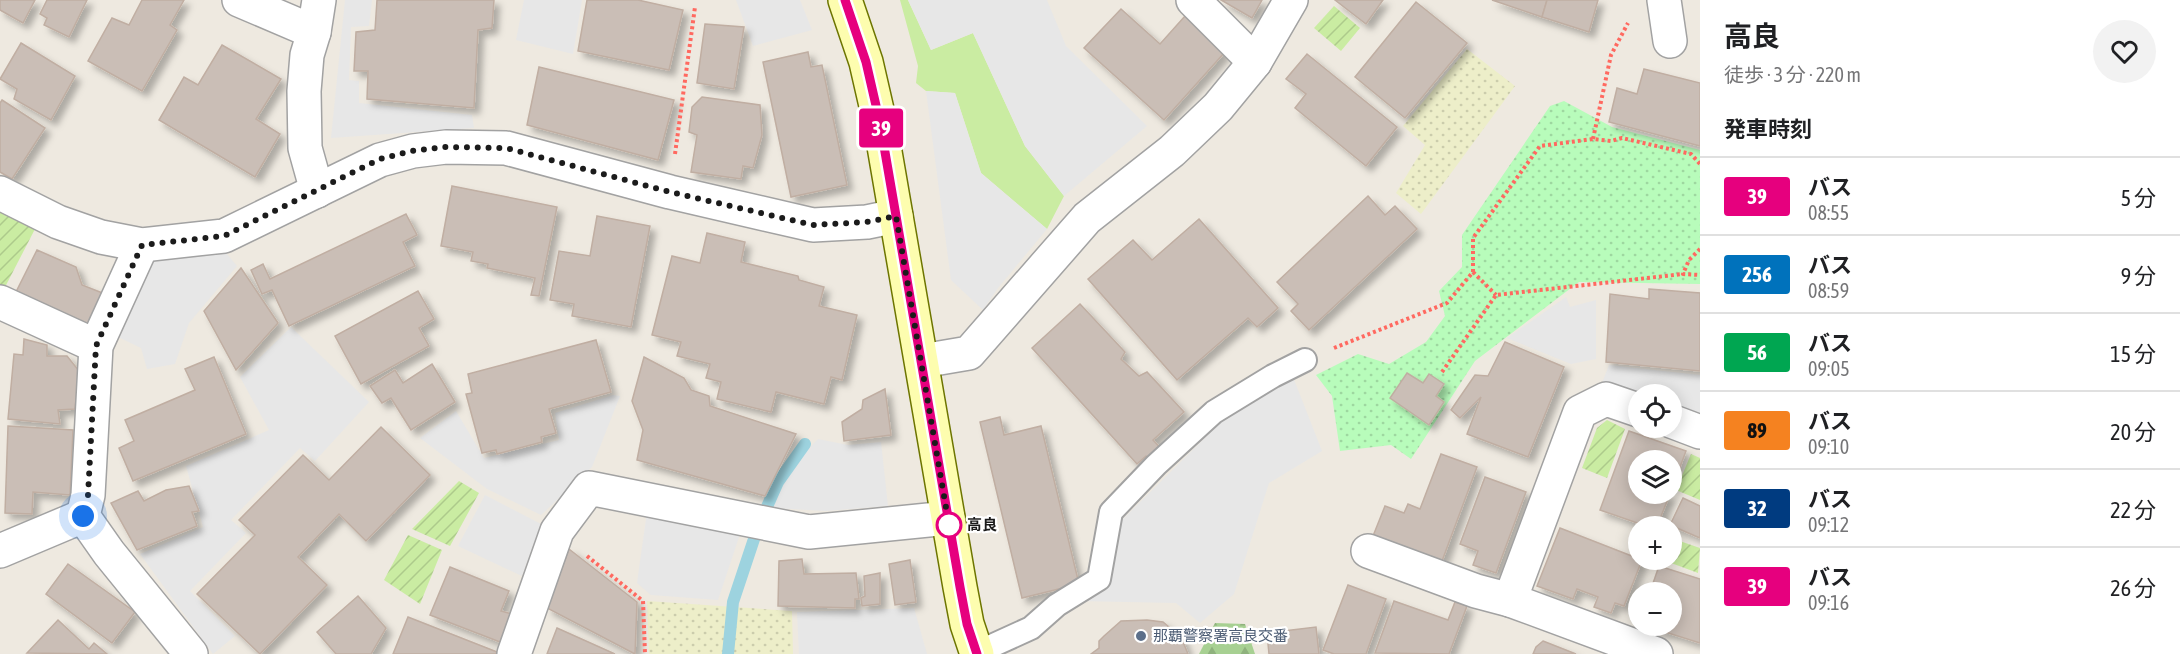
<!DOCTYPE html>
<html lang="ja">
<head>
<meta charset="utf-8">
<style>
  body { margin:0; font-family:"Asap Condensed","Noto Sans JP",sans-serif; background:#f2f2f2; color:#202124; height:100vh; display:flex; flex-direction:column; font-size:22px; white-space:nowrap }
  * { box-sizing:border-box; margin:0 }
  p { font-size:20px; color:#757577 }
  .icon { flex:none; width:33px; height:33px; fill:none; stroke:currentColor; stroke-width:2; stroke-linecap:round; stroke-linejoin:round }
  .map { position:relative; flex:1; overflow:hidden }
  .sheet { display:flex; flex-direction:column; background:#fff; width:480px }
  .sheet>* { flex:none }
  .badge { padding:0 12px; border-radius:4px; font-size:21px; line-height:39px }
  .fabs { position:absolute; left:1628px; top:384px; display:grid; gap:12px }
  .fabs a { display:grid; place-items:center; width:54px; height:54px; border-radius:50%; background:#fff; box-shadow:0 3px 15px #0003; font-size:30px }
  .you { position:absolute; width:30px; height:30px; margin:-15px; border:4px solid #fff; border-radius:50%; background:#1a73e8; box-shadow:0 0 0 9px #1a73e833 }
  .map>.badge { position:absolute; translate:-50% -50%; box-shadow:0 0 0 3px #fff }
  h2 { padding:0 24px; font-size:22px; line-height:54px }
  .round { display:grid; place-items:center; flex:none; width:63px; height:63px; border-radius:32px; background:#f2f2f2 }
  .summary { display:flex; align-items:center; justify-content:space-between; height:102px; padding:0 24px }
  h1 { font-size:28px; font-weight:700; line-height:45px }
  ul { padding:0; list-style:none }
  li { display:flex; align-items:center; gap:18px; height:78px; padding:0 24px; border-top:2px solid #e0e0e0 }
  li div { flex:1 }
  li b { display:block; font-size:22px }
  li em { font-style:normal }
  li .badge { min-width:66px; font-weight:700; text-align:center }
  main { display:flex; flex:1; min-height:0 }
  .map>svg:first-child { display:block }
</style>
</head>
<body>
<main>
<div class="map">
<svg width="1700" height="654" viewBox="0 0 1700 654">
  <defs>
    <pattern id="farmland-dots" width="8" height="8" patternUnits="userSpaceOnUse" patternTransform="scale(1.5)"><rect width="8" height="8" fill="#edeec9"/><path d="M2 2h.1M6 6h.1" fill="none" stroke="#cbccac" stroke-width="1.8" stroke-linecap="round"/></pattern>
    <pattern id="forest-firs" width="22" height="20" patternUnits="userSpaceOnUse" patternTransform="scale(1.5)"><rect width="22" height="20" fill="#a7d092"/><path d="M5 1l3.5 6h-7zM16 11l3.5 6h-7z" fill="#8fb27d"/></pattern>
    <pattern id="park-dots" width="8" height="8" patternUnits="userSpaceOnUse" patternTransform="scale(1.5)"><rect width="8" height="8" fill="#b8fcbb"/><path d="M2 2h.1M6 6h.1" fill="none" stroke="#9ed7a0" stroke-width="1.8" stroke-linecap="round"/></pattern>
    <pattern id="garden-furrows" width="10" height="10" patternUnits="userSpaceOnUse" patternTransform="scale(1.5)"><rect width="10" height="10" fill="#caeca2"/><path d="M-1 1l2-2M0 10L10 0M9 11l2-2" fill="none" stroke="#adca8b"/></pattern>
    <filter id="shadow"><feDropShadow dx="5.5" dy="5.5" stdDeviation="3" flood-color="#0004"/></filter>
  </defs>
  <rect width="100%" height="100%" fill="#eee9e0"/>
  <g fill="url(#farmland-dots)">
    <path d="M1467,49L1515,86L1421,214L1396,193L1425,145L1403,126Z"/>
    <path d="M647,601L792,611L793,654H649Z"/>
  </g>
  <path fill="#caeca2" d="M900,0H908L931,50L973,33L1025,146L1064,196L1047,229L981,173L955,93L926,91L916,83L918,66Z"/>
  <path fill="url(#forest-firs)" d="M1215,623L1245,624L1255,654H1199Z"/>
  <path fill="url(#park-dots)" d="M1564,101L1612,127L1700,150V284L1579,282L1475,361L1411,459L1391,445L1340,451L1332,396L1316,375L1358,354L1389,364L1426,342L1445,316L1439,291L1462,267V235L1550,106Z"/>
  <g fill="url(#garden-furrows)">
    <path d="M1334,6L1360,28L1341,51L1314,28Z"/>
    <path d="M0,210L35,229L3,291L0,289Z"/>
    <path d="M1607,420L1625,429L1607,478L1582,468L1597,428Z"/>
    <path d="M1691,454L1700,458V500L1676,490Z"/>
    <path d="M459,481L479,493L450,546L412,529Z"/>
    <path d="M408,535L442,550L420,604L384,580Z"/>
    <path d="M1671,538L1700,548L1698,573L1663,560H1671Z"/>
  </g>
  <g fill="#e7e7e7">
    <path d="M345,0H372L369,26L351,27L349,80L359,81V103L472,115L474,128L331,138Z"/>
    <path d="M524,0H582L573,54L516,40Z"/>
    <path d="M736,0H800L812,30L753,46Z"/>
    <path d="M908,0H1047L1066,46L1147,126L1064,196L1025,146L973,33L931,50Z"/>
    <path d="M926,91L955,93L981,173L1047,229L998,288L983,310L951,280Z"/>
    <path d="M226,253L237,266L189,323L175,364L147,369L141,348L118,337L150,261Z"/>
    <path d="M1566,297L1570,307L1596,300V359L1571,364L1507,338Z"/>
    <path d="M291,327L369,402L315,461L300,448L231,520L246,533L190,591L235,636L213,654L140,554L203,527L186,466L269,430L240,377Z"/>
    <path d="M1609,365L1700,375V413L1671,404V394H1639L1602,383Z"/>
    <path d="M1293,377L1322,451L1269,483L1234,594L1200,623L1176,603L1077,601L1120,522L1225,418Z"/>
    <path d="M613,395L620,396L592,467L541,515L487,489L420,438L456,411L484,458L559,440L555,413Z"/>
    <path d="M818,439L848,445L881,442L888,506L826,511L772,508L785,478L798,460Z"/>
    <path d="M485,495L541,524L522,576L458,546Z"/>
    <path d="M647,512L740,534L718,600L651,595L637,583Z"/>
    <path d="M914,608L927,654H799L797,612Z"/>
  </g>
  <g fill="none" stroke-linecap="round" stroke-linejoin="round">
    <g stroke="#9dd3df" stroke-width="12">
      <path d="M766,509L778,482L805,444"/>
      <path d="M728,654L733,602L757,530"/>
    </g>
  </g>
  <g fill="#cabeb6" stroke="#c0aea2" stroke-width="1.5" filter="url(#shadow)">
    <path d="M0,0H35L23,23L0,10Z"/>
    <path d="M47,0H87L69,37L44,25L47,18L40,14Z"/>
    <path d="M142,0H184L170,25L177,30L142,91L88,61L112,18L129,25Z"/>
    <path d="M377,0H494L492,28L478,30L474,108L367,99L368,71H354L356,32L375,30Z"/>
    <path d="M587,0H638L683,10L669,70L578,51Z"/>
    <path d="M1221,0H1262L1252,18Z"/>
    <path d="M1335,0H1383L1366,24Z"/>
    <path d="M1492,0H1547L1542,17Z"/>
    <path d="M1547,0H1598L1589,32L1542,17Z"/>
    <path d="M1416,2L1467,43L1405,118L1355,77Z"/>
    <path d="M1121,9L1160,44L1185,16L1225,52L1164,120L1084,48Z"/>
    <path d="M705,24L744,27L734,89L697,83Z"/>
    <path d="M21,43L75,76L51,120L14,99L17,89L0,79Z"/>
    <path d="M222,45L281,79L256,119L280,134L255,177L159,120L184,77L198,85Z"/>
    <path d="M808,52L811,67L822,65L847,185L791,197L763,62Z"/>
    <path d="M1307,54L1397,127L1366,166L1295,108L1306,94L1286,79Z"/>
    <path d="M539,67L674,100L658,160L527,125Z"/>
    <path d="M1644,69L1700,83V146L1609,122L1617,88L1637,94Z"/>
    <path d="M702,97L760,105L762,135L753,168L743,166L741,179L691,172L697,135L689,132L692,107Z"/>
    <path d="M2,100L45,128L12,179L0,172V103Z"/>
    <path d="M452,186L557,207L539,296L531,295L535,278L487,268L488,264L471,261L473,252L441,246Z"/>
    <path d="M1368,196L1385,215L1395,206L1417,229L1309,330L1291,311L1298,304L1277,282Z"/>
    <path d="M406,214L417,235L403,242L415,266L289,326L272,290L262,294L251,270L263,264L270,279Z"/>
    <path d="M597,216L650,226L631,327L572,316L574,304L550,300L559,251L590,256Z"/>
    <path d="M1199,219L1278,308L1257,327L1248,318L1177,380L1088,279L1133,240L1152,260Z"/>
    <path d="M707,233L745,242L741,262L798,276L799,280L824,287L819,306L857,315L842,380L831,377L824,404L776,392L771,412L717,399L721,382L706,378L710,364L677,356L681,342L652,335L672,256L700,263Z"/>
    <path d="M37,250L76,267L82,285L105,294L90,329L14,296Z"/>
    <path d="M241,268L278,323L236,370L204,311Z"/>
    <path d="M1649,289L1700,293V371L1606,362L1610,294L1649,299Z"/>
    <path d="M418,291L434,319L419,328L429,346L361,384L335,336Z"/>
    <path d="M1080,304L1125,352L1121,359L1139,376L1147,372L1184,412L1153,440L1165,453L1152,464L1146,456L1137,464L1032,348Z"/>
    <path d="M24,339L47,345V356H67L79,371L75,409L58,410L60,424L8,419L14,354L23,355Z"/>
    <path d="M596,340L611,392L549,409L556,433L541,437L542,442L497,454L496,450L482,453L466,394L472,393L468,374Z"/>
    <path d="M1505,342L1564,367L1528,457L1467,434L1481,397L1460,418L1451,410L1475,375L1488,376Z"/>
    <path d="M214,357L246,434L133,481L119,448L134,441L125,420L195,390L185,369Z"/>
    <path d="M644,357L684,378L691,390L709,396L710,406L796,434L765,496L637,460L643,430L632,401Z"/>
    <path d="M432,364L455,402L411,430L391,398L382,403L370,386L395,370L403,383Z"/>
    <path d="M1407,373L1423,383L1429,374L1444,384L1436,396L1444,402L1429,425L1390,398Z"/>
    <path d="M885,389L891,435L844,441L842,422L862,409L863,400Z"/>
    <path d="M1000,417L1004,435L1041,426L1079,584L1022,598L980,422Z"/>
    <path d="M8,426L73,430L70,495L33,492L32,514L5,513Z"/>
    <path d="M381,427L430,475L366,541L339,514L298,557L327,585L260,654L197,594L255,535L239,520L303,455L329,480Z"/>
    <path d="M1629,431L1686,451L1671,491V460H1638V494H1670L1657,526H1646L1600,510Z"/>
    <path d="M1441,454L1477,467L1442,561L1373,536L1385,506L1404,513L1408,504L1420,509Z"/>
    <path d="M1485,477L1526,492L1496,573L1473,565L1478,551L1460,544Z"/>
    <path d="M189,486L199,511L192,512L197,526L137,550L111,503L138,491L144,501L166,490Z"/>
    <path d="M1683,498L1700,506V538L1670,525Z"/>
    <path d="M1560,528L1642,560L1624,606L1615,603L1611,613L1594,607L1598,597L1577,589L1573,599L1537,586Z"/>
    <path d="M569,549L637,602L635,654L547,608Z"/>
    <path d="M802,559L804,574L856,573L859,599H855V608L778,606L779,561Z"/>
    <path d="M910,560L916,602L895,605L889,564Z"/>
    <path d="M68,564L135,612L112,643L46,594Z"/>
    <path d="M1659,566L1700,579V643L1646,626H1671V592H1650Z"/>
    <path d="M450,567L509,591L501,611L512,614L500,642L430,615Z"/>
    <path d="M880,573V604L862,606L861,598L865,596L864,576Z"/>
    <path d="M1348,585L1386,599L1366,654H1334L1323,650Z"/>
    <path d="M358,596L386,628L371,654H336L317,632Z"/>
    <path d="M1394,601L1448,620L1455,602L1467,606L1449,654L1375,653Z"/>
    <path d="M408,617L497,652L496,654H393Z"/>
    <path d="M58,620L89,649L94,643L107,654L27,653Z"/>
    <path d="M1147,620L1163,622L1181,637L1188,654H1091L1099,648V641L1104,636L1121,621Z"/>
    <path d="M1316,627L1319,654H1269L1267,633Z"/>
    <path d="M557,628L615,654H547Z"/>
    <path d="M1543,641L1576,654H1533L1536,647Z"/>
  </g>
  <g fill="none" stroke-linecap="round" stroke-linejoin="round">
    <g stroke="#a2a2a2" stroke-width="26">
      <path id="service" d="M976,653L1031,628L1057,605L1099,579L1111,512L1156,465L1214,412L1273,376L1305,360"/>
    </g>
    <g stroke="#a2a2a2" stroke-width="36">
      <g id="minor">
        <path d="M239,0L314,32"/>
        <path d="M1193,0L1255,62"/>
        <path d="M1664,0L1670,41"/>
        <path d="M317,191L305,148L304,91L307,55L314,32L319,0"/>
        <path d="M0,193L58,222L101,237L142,245L224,236L380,160L413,151L446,147L506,148L670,192L813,225L867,222L896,216"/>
        <path d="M142,245L96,346L88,495L83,516L109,553L191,654"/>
        <path d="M0,302L96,346"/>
        <path d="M1638,410L1606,399L1580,412L1510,600L1656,654"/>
        <path d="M1671,421L1700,432"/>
        <path d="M0,551L83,516"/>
        <path d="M1368,551L1476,591L1510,600"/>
        <path d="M514,654L557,531L589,488L809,532L948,518"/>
      </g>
    </g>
    <g stroke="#a2a2a2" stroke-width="36">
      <path id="tertiary" d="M922,361L969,353L1087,218L1172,151L1218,107L1255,62L1291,0"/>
    </g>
    <g stroke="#6d7500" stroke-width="36">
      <path id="secondary" d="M845,0L866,62L880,123L960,587L967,624L977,654"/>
    </g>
    <g stroke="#ff6960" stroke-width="4" stroke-dasharray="3 3" stroke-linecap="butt">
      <path d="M1593,139L1611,55L1628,23"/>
      <path d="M675,154L695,7"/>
      <path d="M1700,249L1689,260L1683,274L1700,275"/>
      <path d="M1473,272L1496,295"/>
      <path d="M1334,348L1447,303L1473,272V238L1540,146L1593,139L1611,141L1622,138L1691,154L1700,164"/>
      <path d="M1442,372L1496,295L1683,274"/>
      <path d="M587,556L643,601L645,654"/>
    </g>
    <use href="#service" stroke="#fff" stroke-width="22"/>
    <use href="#minor" stroke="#fff" stroke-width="33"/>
    <use href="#tertiary" stroke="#fff" stroke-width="33"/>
    <use href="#secondary" stroke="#fdfdaf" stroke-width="33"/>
  </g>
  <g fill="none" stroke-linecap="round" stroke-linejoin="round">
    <g stroke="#fff" stroke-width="14">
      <path id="line" d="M845,0L866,62L880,123L960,587L967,624L977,654"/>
    </g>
    <use href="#line" stroke="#e6007e" stroke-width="9"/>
    <path stroke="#1b1b1b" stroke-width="6" stroke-dasharray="0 10.8" d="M83,516L88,495L96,346L142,245L224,236L380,159L412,151L446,147L506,148L670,192L813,225L867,222L896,216L949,525"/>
  </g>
  <circle fill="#fff" stroke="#e6007e" stroke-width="3" cx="949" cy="525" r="12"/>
  <circle fill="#5c6f8a" stroke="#fff" stroke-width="2" cx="1141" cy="636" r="6"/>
  <g text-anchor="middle" stroke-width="4.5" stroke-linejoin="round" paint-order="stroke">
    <g font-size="15" font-weight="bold" fill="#1b1b1b" stroke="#fff" text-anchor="start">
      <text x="967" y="530">高良</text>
    </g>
    <g font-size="15" fill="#4e5e75" stroke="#fff" text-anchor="start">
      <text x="1153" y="641">那覇警察署高良交番</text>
    </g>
  </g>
</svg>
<div class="fabs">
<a><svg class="icon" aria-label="locate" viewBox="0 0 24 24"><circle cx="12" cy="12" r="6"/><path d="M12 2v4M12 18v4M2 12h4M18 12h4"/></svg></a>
<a><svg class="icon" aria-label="layers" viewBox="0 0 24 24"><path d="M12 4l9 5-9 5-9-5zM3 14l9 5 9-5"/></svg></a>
<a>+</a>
<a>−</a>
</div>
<div class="you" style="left:83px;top:516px"></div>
<b class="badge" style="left:881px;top:128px;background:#e6007e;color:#fff">39</b>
</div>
<section class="sheet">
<div class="summary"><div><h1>高良</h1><p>徒歩 · 3 分 · 220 m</p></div><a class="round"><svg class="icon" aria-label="heart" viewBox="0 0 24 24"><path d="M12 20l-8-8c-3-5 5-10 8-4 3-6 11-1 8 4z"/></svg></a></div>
<h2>発車時刻</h2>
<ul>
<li><span class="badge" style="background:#e6007e;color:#fff">39</span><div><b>バス</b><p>08:55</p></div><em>5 分</em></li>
<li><span class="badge" style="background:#0072bc;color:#fff">256</span><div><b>バス</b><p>08:59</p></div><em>9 分</em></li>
<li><span class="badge" style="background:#00a651;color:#fff">56</span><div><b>バス</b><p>09:05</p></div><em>15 分</em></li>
<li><span class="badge" style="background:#f58220;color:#111">89</span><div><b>バス</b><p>09:10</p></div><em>20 分</em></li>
<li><span class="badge" style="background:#003b80;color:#fff">32</span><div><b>バス</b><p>09:12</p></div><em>22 分</em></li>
<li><span class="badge" style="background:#e6007e;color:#fff">39</span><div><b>バス</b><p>09:16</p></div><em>26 分</em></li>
</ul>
</section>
</main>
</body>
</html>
